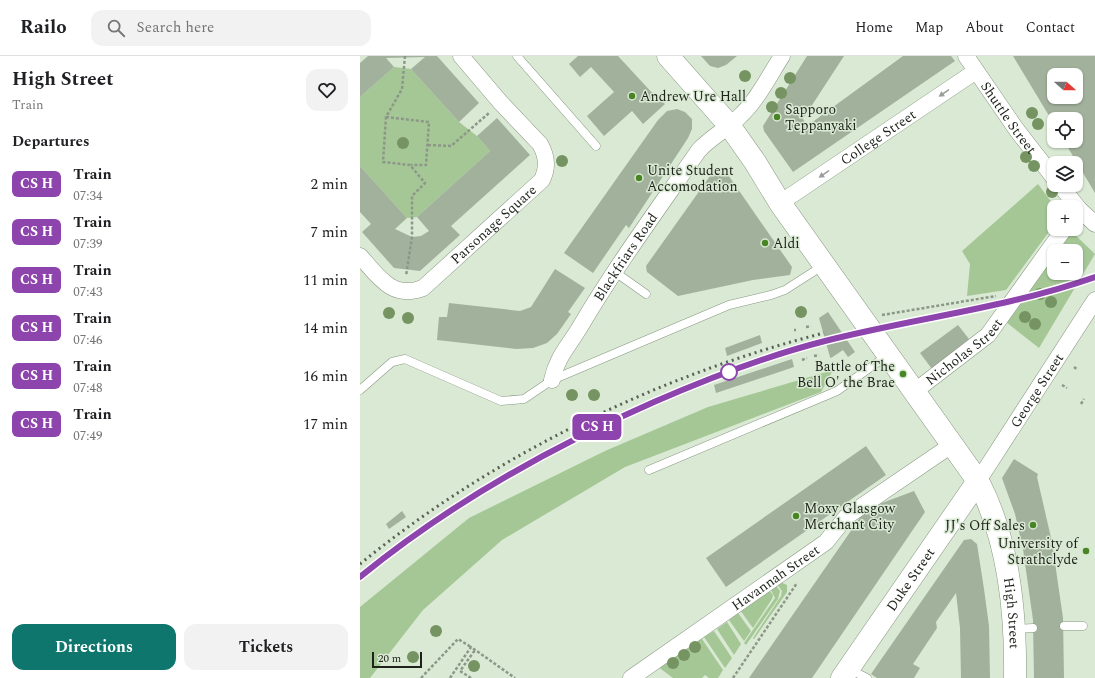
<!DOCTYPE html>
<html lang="en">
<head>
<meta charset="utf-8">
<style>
  body { margin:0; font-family:Spectral,serif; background:#f2f2f2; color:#202124; height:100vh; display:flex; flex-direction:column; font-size:15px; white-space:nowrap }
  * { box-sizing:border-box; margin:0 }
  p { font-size:13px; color:#757577 }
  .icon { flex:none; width:22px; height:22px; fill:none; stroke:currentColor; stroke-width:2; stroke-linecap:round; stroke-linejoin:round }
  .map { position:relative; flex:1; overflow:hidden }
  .side { display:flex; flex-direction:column; background:#fff; width:360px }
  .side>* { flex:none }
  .badge { padding:0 8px; border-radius:6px; font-size:14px; line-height:26px }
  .needle { width:26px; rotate:111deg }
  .controls { position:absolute; left:687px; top:12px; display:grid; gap:8px }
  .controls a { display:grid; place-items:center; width:36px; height:36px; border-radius:8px; background:#fff; box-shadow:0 1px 3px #0004; font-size:20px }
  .scale { position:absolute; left:12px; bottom:10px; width:50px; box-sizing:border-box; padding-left:4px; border:2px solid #1d221a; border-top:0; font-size:11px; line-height:14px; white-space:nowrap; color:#1d221a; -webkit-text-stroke:3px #d9e9d3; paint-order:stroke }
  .map>.badge { position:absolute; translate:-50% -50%; box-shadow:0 0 0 2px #fff }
  h2 { padding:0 12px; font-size:15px; line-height:36px }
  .round { display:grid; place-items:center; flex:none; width:42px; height:42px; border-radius:12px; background:#f2f2f2 }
  .overview { display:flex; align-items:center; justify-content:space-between; height:68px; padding:0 12px }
  h1 { font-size:19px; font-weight:700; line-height:30px }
  .action { display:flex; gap:8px; margin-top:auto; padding:8px 12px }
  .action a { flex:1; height:46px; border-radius:12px; background:#0f766e; color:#fff; font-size:16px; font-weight:700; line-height:46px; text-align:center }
  .action a+a { background:#f2f2f2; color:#202124 }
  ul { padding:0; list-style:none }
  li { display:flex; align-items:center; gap:12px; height:48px; padding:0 12px }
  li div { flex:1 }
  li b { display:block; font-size:15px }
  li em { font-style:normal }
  li .badge { min-width:44px; font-weight:700; text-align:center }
  header { display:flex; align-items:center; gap:24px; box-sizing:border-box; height:56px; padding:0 20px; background:#fff; border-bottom:1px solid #e0e0e0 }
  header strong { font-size:19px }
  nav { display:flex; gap:22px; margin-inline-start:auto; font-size:14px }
  .search { width:280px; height:36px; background:#f2f2f2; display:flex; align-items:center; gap:10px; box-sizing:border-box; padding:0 14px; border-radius:12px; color:#757577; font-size:15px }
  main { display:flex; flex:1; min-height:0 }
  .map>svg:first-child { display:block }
</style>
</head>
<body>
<header>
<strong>Railo</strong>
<div class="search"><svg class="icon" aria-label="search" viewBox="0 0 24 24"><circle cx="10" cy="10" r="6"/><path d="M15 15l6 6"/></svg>Search here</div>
<nav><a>Home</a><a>Map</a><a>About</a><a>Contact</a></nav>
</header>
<main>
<section class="side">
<div class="overview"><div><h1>High Street</h1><p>Train</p></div><a class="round"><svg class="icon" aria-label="heart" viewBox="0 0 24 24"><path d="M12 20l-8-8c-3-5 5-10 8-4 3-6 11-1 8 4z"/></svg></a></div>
<h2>Departures</h2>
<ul>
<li><span class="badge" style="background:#8e44ad;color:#fff">CS H</span><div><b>Train</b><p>07:34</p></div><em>2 min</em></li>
<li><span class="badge" style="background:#8e44ad;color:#fff">CS H</span><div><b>Train</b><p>07:39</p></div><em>7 min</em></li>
<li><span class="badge" style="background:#8e44ad;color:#fff">CS H</span><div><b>Train</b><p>07:43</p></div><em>11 min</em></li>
<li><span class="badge" style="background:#8e44ad;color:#fff">CS H</span><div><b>Train</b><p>07:46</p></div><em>14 min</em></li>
<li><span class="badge" style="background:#8e44ad;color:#fff">CS H</span><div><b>Train</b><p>07:48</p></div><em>16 min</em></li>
<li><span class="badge" style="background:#8e44ad;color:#fff">CS H</span><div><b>Train</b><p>07:49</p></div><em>17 min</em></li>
</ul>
<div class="action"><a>Directions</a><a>Tickets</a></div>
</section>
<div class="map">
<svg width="735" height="622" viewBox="0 0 735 622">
  <rect width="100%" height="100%" fill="#d9e9d3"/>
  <g fill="#a5c796">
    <path d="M34,11L51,13L99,66L117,80L130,95L57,161L47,162L0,110V41Z"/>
    <path d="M678,128L695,151L694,169L646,234L607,240L610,208L602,195Z"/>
    <path d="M710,174L735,198L679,292L646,266L694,197V217H716V195H695Z"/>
    <path d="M473,314L461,336L265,411L142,484L63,554L10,622H0V551L109,462L245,395L348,351Z"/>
    <path d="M420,526L427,529V536L394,583L393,582L421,540L422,535L417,528Z"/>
    <path d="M415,528L420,535L418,543L386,589L384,587L415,542L410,532Z"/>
    <path d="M409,534L413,539L412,543L393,572L380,554Z"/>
    <path d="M378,557L391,575L384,585L369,564Z"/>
    <path d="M367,566L381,588L374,599L357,573Z"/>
    <path d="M354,575L372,602L365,612L344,581Z"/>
    <path d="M340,580L363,614L358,622H349L345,619L342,622H313L297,610Z"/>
  </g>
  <g fill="#a2b19c" fill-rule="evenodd">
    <path d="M8,0H77L119,47L99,66L51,13L65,1L26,2L34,11L0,41V7Z"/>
    <path d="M218,0H258L295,40L296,39L305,48L283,68L272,55L244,80L227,60L254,36L231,11L220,21L209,8Z"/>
    <path d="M341,0H377L366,9L358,12L350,10Z"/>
    <path d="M447,0H484L443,63L447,70L543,0H591L595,5L433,116L404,75L403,70Z"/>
    <path d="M653,0H735V137L704,85H716V63H694V68ZM694,19H716V41H694Z"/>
    <path d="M317,53L325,56L332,63V73L328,82L269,172L266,169L233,217L204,197L298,64L307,55Z"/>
    <path d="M137,62L170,99L91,170L100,179L60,215L34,212L2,176L11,168L0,156V110L47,162L35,173L52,181L61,180L69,175L57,161L130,95L117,80Z"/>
    <path d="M355,113H364L432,211L430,219L393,224L318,240L287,216L286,210Z"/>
    <path d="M195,213L225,232L208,256L211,258L197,278L187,287L173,292L156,293L77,284L79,261H87L89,247L160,255L171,251Z"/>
    <path d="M468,256L495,296L488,301L483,294L471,302L470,301L459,262Z"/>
    <path d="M598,269L609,283L595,294L596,296L572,313L560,297Z"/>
    <path d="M400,279L402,287L367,300L365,292Z"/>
    <path d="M432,303L434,311L356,337L354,329Z"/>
    <path d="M506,390L526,419L366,531L346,502Z"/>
    <path d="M654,403L678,418L677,421L692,486L703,562L704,622H674L673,564L663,493L655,458L642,422Z"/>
    <path d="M554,435L565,456L452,622H389L506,453Z"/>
    <path d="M42,455L46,461L29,473L26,468Z"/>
    <path d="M611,483L617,488L624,533L629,570L630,622H601L600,572L596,537L576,566L577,572L553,608L560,612L554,622H517L511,618L604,484Z"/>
  </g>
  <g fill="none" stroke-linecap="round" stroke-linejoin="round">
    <g stroke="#889782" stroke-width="9">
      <g id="lane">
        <path d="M157,0L236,90"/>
        <path d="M255,216L286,238"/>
        <path d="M0,334L32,306L45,303L141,345L164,343L192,324L369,249L411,239L425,234L464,209"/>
        <path d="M289,414L477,335L528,299"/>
        <path d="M704,570H723"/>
        <path d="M655,573L673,572"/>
        <path d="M489,613L507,622"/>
      </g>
    </g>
    <g stroke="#889782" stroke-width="17">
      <g id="street">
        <path id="s1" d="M606,0L656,73L694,122"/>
        <path d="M700,129L719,153L735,168"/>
        <path id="s2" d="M420,147L616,15"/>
        <path id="s3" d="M0,200C18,220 32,244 63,232L182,124C188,112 187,100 180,88L141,47L101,0"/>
        <path id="s4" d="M192,324C197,301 208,291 220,271C256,210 298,153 339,94C351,81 367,73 379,61C397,45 409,20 422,0"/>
        <path id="s5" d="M555,335L628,279L704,173"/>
        <path id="s6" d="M618,425L735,244"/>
        <path id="s7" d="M271,622L466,486L486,461L593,388"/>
      </g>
    </g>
    <g stroke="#889782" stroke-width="23">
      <g id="secondary">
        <path id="s8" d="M482,622L618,425"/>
      </g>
    </g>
    <g stroke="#889782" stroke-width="23">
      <g id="primary">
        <path id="s9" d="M308,0L369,69L395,106L420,147L618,425C649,484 656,556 655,622"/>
      </g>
    </g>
    <g stroke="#8c9787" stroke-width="2.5" stroke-dasharray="3 2" stroke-linecap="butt">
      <path d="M45,0L42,33L26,61L23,106L50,109L65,127L52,140V181L46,220"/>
      <path d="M26,61L69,66L66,109H51"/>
      <path d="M68,89L91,90L129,57"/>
      <path d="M522,259L636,240"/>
      <path d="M446,271L451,270"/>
      <path d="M434,274H436"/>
      <path d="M454,300L459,299"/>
      <path d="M442,304L447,302"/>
      <path d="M714,311L718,314"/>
      <path d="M702,329L707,332"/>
      <path d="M721,348L724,343"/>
      <path d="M61,622L98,583L111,591"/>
      <path d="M90,622L111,591L155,622"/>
      <path d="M111,622L100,615L115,594"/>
      <path d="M373,622L437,527"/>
    </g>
    <use href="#lane" stroke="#fff" stroke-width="8"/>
    <use href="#street" stroke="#fff" stroke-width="16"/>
    <use href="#secondary" stroke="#fff" stroke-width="22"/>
    <use href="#primary" stroke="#fff" stroke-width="22"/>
    <g stroke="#586155" stroke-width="3" stroke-dasharray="2 4" stroke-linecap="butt">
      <path d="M0,508C132,400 299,319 464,277"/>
      <path d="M0,521C135,410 298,332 466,285"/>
    </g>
  </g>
  <g fill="#759462">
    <circle cx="385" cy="20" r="6"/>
    <circle cx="430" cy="22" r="6"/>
    <circle cx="421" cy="37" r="6"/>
    <circle cx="412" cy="51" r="6"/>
    <circle cx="672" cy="57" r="6"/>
    <circle cx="678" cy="68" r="6"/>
    <circle cx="43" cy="87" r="6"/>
    <circle cx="666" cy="101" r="6"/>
    <circle cx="202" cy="105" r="6"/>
    <circle cx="674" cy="110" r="6"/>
    <circle cx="692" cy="136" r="6"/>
    <circle cx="680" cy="238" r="6"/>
    <circle cx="691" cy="246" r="6"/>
    <circle cx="441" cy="256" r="6"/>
    <circle cx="29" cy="257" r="6"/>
    <circle cx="665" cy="261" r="6"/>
    <circle cx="48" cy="262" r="6"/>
    <circle cx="675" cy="268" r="6"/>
    <circle cx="212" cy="339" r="6"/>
    <circle cx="234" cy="339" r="6"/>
    <circle cx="76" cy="575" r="6"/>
    <circle cx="335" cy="591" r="6"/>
    <circle cx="324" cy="599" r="6"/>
    <circle cx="53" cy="601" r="6"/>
    <circle cx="313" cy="607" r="6"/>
    <circle cx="114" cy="610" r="6"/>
  </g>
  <defs><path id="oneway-solid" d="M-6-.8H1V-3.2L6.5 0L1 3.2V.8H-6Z"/></defs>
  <g fill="#999c98">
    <use href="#oneway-solid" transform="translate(584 37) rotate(146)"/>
    <use href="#oneway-solid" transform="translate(464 118) rotate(146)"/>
  </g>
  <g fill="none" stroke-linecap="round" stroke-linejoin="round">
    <g stroke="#fff" stroke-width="9">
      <path id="line" d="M0,521C89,448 189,392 294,346C349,322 406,300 465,285C555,262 647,252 735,221"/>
    </g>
    <use href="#line" stroke="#8e44ad" stroke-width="6"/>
  </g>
  <g fill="#488625" stroke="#d9e9d3" stroke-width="1.5">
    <circle cx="272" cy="40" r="4"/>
    <circle cx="417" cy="61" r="4"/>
    <circle cx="279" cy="122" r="4"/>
    <circle cx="405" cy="187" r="4"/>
    <circle cx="543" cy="318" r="4"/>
    <circle cx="436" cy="460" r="4"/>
    <circle cx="673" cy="469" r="4"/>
    <circle cx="726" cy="495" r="4"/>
  </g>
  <circle fill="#fff" stroke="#8e44ad" stroke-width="2" cx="369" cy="316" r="8"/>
  <g text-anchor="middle" stroke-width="3" stroke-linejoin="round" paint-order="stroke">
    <g font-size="14" fill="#1d221a" stroke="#d9e9d3" text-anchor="start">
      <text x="280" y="45">Andrew Ure Hall</text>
      <text x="425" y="58">Sapporo<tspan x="425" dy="16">Teppanyaki</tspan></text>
      <text x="287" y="119">Unite Student<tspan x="287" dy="16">Accomodation</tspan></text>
      <text x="413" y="192">Aldi</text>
      <text x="535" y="315" text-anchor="end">Battle of The<tspan x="535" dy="16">Bell O' the Brae</tspan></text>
      <text x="444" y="457">Moxy Glasgow<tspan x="444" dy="16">Merchant City</tspan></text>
      <text x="665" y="474" text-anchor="end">JJ's Off Sales</text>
      <text x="718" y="492" text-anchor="end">University of<tspan x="718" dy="16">Strathclyde</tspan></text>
    </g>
    <g font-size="14" fill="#1d221a" stroke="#d9e9d3">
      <text dy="5" stroke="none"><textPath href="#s1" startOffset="75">Shuttle Street</textPath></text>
      <text dy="5" stroke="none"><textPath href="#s2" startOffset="118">College Street</textPath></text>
      <text dy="5" stroke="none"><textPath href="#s3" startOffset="172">Parsonage Square</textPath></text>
      <text dy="5" stroke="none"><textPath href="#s4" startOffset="144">Blackfriars Road</textPath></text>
      <text dy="5" stroke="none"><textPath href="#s5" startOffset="63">Nicholas Street</textPath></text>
      <text dy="5" stroke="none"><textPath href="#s6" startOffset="108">George Street</textPath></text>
      <text dy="5" stroke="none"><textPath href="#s7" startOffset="176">Havannah Street</textPath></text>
      <text dy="5" stroke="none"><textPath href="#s8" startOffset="120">Duke Street</textPath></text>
      <text dy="5" stroke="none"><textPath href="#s9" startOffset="664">High Street</textPath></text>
    </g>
  </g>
</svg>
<div class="controls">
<a><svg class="needle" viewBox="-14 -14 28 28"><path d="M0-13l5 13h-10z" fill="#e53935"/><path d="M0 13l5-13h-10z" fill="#757577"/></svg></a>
<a><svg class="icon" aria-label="locate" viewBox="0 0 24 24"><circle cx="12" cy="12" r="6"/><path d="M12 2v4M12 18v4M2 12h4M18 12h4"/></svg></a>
<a><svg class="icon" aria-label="layers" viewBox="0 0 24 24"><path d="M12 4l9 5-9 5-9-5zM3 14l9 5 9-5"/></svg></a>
<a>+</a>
<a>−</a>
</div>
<div class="scale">20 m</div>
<b class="badge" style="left:237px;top:371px;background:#8e44ad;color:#fff">CS H</b>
</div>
</main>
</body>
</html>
